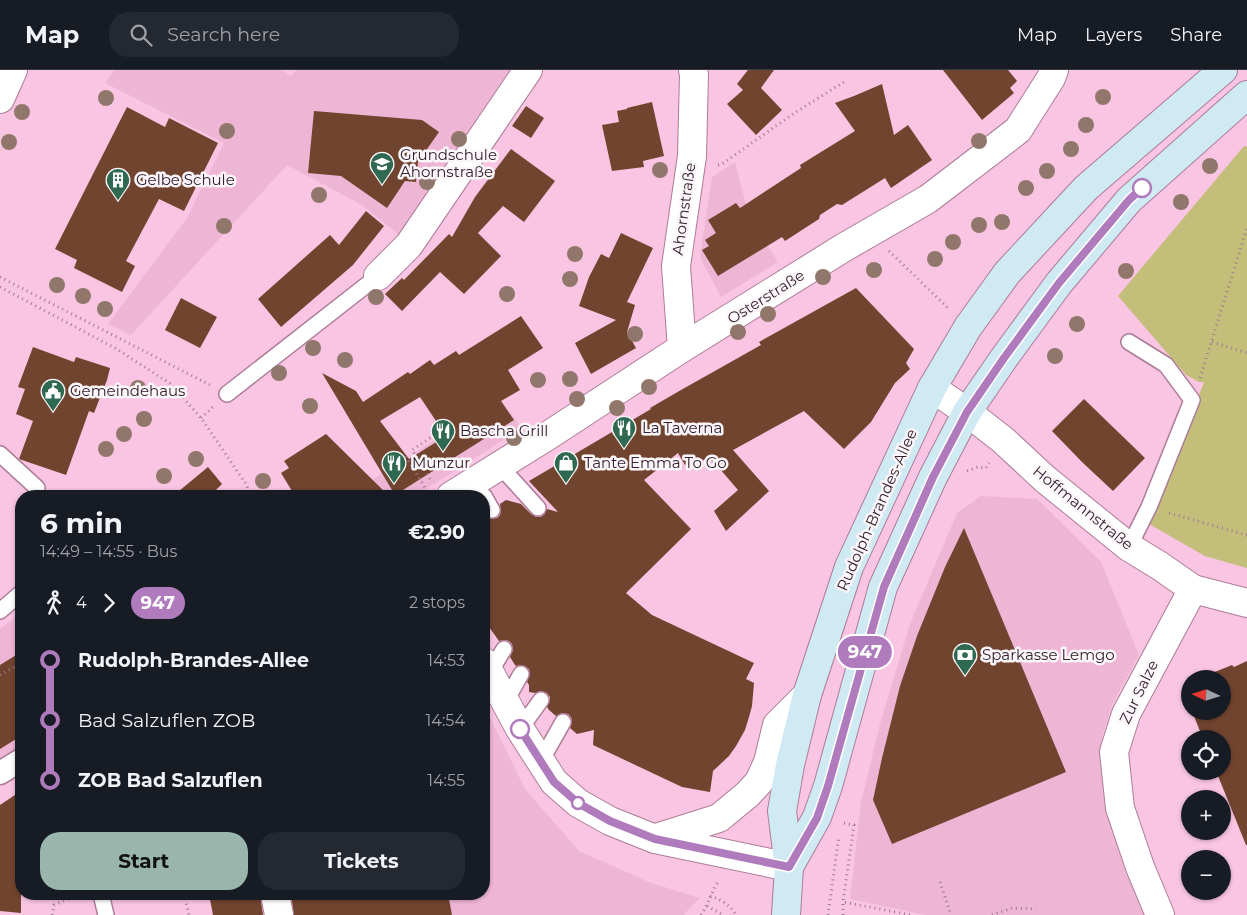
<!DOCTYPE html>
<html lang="en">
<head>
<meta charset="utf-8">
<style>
  body { margin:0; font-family:Montserrat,sans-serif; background:#242831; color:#f1f3f6; height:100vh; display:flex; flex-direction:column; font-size:19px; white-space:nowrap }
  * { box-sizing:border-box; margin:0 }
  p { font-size:16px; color:#9ea1a6 }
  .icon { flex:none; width:28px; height:28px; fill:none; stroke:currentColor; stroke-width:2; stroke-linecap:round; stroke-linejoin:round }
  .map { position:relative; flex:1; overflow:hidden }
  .drawer { position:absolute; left:15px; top:420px; width:475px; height:410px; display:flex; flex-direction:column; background:#171b24; border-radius:20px; box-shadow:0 1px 4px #0004 }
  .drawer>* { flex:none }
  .badge { padding:0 10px; border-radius:16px; font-size:18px; line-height:32px }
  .needle { width:32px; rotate:274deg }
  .controls { position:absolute; left:1181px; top:600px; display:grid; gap:10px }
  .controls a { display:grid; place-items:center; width:50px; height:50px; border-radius:50%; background:#171b24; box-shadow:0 1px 4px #0004; font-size:25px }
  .map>.badge { position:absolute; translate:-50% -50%; box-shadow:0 0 0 2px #fff }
  .legs { display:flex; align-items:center; gap:8px; height:55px; padding:0 25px; font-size:16px }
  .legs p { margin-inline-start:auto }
  .overview { display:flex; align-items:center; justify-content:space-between; height:85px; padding:0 25px }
  h1 { font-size:28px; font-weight:700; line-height:38px }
  .cta { display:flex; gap:10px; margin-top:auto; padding:10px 25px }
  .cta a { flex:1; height:58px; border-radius:20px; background:#9ab5ac; color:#111; font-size:20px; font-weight:700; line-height:58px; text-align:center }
  .cta a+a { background:#242831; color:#f1f3f6 }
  ul { padding:0 25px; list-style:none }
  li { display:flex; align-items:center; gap:18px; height:60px; font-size:19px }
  li i { display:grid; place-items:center; width:8px; height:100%; margin:0 6px; background:currentColor }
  li i::after { content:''; width:12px; height:12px; margin:-6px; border:4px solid; border-radius:50%; background:#171b24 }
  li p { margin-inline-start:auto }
  li:first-child i { background:linear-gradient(#0000 50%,currentColor 0) }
  li:last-child i { background:linear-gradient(currentColor 50%,#0000 0) }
  header { display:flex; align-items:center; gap:30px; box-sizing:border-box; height:70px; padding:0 25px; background:#171b24; border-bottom:1px solid #363941 }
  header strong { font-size:24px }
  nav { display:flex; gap:28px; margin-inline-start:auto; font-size:18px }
  .search { width:350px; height:45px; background:#242831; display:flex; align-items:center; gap:12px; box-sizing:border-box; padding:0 18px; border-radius:20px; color:#9ea1a6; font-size:19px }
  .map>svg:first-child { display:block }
</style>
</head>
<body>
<header>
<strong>Map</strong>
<div class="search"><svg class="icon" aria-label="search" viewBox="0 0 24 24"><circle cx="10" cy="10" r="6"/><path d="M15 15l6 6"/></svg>Search here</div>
<nav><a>Map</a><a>Layers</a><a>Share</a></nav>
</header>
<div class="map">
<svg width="1247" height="845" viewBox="0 0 1247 845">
  <rect width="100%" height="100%" fill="#f9c5e2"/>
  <g fill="#eeb5d5">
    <path d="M114,0H282L291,6L296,0H520L403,168L362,135L287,95L131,265L108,254L187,148L224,73L105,13Z"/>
    <path d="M735,92L749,146L778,192L721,227L700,187L712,107Z"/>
    <path d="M500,329L522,358L415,426H343L370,411Z"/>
    <path d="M981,426L1037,429L1101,492L1139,585L1113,633L1102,666L1101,693L1146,845H926L850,829L861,732L880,654L910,554L957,443Z"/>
    <path d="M21,543V681L0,695V559Z"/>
    <path d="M484,636L525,719L579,781L651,813L700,828L683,845H270L267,824H484Z"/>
  </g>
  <path fill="#c3be79" d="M1244,76L1247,77V498L1205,486L1149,454L1204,312H1199L1186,305L1118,226Z"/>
  <g fill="#71442f" fill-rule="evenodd">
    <path d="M748,0H774L761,18L782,40L756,65L727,34L743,20L737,14Z"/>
    <path d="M943,0H1008L1017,11L1010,18L1014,23L982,50Z"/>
    <path d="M882,14L894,65L908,55L932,90L891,118L885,108L842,135L837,134L820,145L819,149L785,171L782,167L718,206L702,180L709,176L705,170L716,163L708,150L736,133L740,138L801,98L800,95L855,61L835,33L854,26Z"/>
    <path d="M652,32L664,86L643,91L644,97L612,101L602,55L619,52L617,41L627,39V38Z"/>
    <path d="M526,36L544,48L531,68L512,56Z"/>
    <path d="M127,37L165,57L169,48L218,73L184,141L159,129L126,191L135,196L122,222L74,198L77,190L55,179Z"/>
    <path d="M314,41L422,50L439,62L418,92L416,112L405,111L387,138L341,106L308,103Z"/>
    <path d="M511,79L555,111L524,152L503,136L478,163L501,186L464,224L440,202L402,241L385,224L402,208L404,210L449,164L452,167L475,127Z"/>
    <path d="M366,141L384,156L353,195L281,257L258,229L330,165L339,175Z"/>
    <path d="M621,163L653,178L627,232L635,235L627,262L636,278L591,304L575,273L616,250L579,236L589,207L601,184L609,188Z"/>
    <path d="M856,218L914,279L906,293L910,299L895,313L871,352L844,379L804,341L733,380L769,421L726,461L714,441L738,420L714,392L713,393L709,388L701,391L698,387L685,395L678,383L644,410L691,459L626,523L652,545L754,593L746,609L754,613L752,636L749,647L745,660L736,676L729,686L713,701L710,722L682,717L593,675L594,660L577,664L570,658L572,651L571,647L568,644L562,643L556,646L549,640L547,637L550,630V627L547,623L541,621L535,623L529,622V615L527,612L530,604L529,599L525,596L520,595L516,596L515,595L510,587L513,580L512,574L509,571L505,570L499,571L484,550V445L491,449L497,448L500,445L501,441L500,434L506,430L521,434L531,444L536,447H540L544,445L547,439L558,442L529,411L651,339L650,338L681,320L761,275L759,272Z"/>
    <path d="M181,228L217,247L200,278L165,260Z"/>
    <path d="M521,246L543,278L508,300L520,320L501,331L514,350L395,425L322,303L356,321L363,332L408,302L410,304L430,290L434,295L456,281L459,285ZM420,327L446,366L409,389L380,351Z"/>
    <path d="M33,277L74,292L76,287L110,298L107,310L94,343L89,341L66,405L19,389L33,351L16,344L25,319L18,317Z"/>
    <path d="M1084,329L1145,388L1113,421L1082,392L1052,361Z"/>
    <path d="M326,364L389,426H295L281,403L289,398L284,391Z"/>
    <path d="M208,397L222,414L210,426H173Z"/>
    <path d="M964,458L1066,702L892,774L873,730L882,688L900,616L917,566L945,497Z"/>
    <path d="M21,582V666L0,679V595Z"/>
    <path d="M1247,591V775H1246L1216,701H1222V669H1203L1192,641H1222V609H1197L1232,595L1234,597Z"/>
    <path d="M21,721V843L0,841V735Z"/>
    <path d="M209,824H260L263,845H213Z"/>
    <path d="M291,824H448L452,845H294Z"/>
  </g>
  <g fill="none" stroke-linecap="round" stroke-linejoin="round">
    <g stroke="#ac7c97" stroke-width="18">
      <g id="service">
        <path d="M1129,272L1166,295L1192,330L1149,437L1129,477"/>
        <path d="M227,324L378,206"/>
        <path d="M0,384L37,418L36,426"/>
        <path d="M500,396L538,438"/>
        <path d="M484,426L492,440"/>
        <path d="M0,541L21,523"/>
        <path d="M490,602L504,579"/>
        <path d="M506,631L521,604"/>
        <path d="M520,659L541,630"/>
        <path d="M541,691L563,652"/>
        <path d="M101,824L106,845"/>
      </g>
    </g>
    <g stroke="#ac7c97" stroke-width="25">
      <path id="pedestrian" d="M0,703L21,690"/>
    </g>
    <g stroke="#ac7c97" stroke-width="30">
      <g id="minor">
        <path d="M0,29L13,0"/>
        <path d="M378,206L409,175L528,0"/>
        <path d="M682,278L676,196L692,86L694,5L693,0"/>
        <path d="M932,318L967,342L1003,370L1045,409L1129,477L1160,496L1193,519L1247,533"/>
        <path d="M451,426L549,365L682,278L843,178L928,129L1018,60L1051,8L1054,0"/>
        <path d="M484,592L520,659L554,712L578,733L610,751L655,769L789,797"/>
        <path d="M656,768L719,748L748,724L759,712L768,692L777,655L807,625"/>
        <path d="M275,824L279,845"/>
        <path d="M1160,845L1140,797L1120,738L1114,682L1126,644L1193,519"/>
      </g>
    </g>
    <g stroke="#ac7c97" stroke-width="30">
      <g id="secondary">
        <path d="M789,797L817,747L828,716L883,517L933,407L967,342L1004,288L1059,213L1129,130L1247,25"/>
        <path d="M786,845L789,797L782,741L790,695L807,625L849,497L932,318L968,257L1007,203L1086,118L1223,0"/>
      </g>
    </g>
    <g stroke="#a07b90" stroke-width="3" stroke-dasharray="1 4" stroke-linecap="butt">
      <path d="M718,95L722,94L793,44L847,10"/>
      <path d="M889,181L949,239"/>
      <path d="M0,207L210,315"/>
      <path d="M0,217L115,278L171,314L201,348L246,414L251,426"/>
      <path d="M1212,272L1247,283"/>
      <path d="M1200,308L1247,158"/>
      <path d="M201,348L214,336"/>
      <path d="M391,383L406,387L426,419"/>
      <path d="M967,401L978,397L986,398L989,393"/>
      <path d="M430,409L412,380L439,362L450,350"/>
      <path d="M1169,443L1247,465"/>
      <path d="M0,605L18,595L21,600"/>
      <path d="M844,753L854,755L843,832L911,845"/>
      <path d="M940,812L951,845"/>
      <path d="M184,824L189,845"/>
      <path d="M710,826C722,830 729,834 736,845"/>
      <path d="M707,836L723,845"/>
      <path d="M52,845L54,835L73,827H81"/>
      <path d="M701,845C708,834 712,822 719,810"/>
      <path d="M828,845L839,766"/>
      <path d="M843,845V832"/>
      <path d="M992,845L1012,838L1036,839"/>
    </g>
    <use href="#service" stroke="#fff" stroke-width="15"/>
    <use href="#pedestrian" stroke="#fff" stroke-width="22"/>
    <use href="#minor" stroke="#fff" stroke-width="28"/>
    <use href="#secondary" stroke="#d0eaf4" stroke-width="28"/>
  </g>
  <g fill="#91776b">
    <circle cx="1103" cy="27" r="8"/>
    <circle cx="106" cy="28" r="8"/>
    <circle cx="22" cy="42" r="8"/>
    <circle cx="1086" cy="55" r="8"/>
    <circle cx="227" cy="61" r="8"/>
    <circle cx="459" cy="69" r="8"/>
    <circle cx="979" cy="71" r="8"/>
    <circle cx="9" cy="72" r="8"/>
    <circle cx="1071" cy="79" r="8"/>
    <circle cx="1210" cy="96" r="8"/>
    <circle cx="660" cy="100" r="8"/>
    <circle cx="1047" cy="101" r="8"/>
    <circle cx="427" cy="112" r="8"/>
    <circle cx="1026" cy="118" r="8"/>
    <circle cx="319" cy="125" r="8"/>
    <circle cx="1181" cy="132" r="8"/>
    <circle cx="1002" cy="152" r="8"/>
    <circle cx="979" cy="155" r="8"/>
    <circle cx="224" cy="156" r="8"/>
    <circle cx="953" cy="172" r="8"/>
    <circle cx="575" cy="184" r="8"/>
    <circle cx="935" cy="189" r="8"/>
    <circle cx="874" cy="200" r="8"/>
    <circle cx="1126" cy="201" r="8"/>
    <circle cx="823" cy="207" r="8"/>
    <circle cx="570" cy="209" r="8"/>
    <circle cx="57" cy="215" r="8"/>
    <circle cx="507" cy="224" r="8"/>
    <circle cx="83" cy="226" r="8"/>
    <circle cx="376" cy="227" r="8"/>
    <circle cx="105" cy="239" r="8"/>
    <circle cx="768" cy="244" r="8"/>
    <circle cx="1077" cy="254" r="8"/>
    <circle cx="738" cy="262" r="8"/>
    <circle cx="635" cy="264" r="8"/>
    <circle cx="313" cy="278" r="8"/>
    <circle cx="1055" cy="286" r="8"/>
    <circle cx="345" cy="290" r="8"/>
    <circle cx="279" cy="303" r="8"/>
    <circle cx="570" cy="309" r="8"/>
    <circle cx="538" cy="310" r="8"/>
    <circle cx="649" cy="317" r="8"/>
    <circle cx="138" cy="318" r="8"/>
    <circle cx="577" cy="329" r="8"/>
    <circle cx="310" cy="336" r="8"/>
    <circle cx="617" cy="338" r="8"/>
    <circle cx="144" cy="349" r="8"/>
    <circle cx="124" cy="364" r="8"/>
    <circle cx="514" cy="368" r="8"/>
    <circle cx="106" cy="379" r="8"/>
    <circle cx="196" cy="389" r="8"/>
    <circle cx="164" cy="406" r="8"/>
    <circle cx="263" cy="411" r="8"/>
  </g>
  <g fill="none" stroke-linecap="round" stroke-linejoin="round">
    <g stroke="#fff" stroke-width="11">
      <path id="line-1" d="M520,659L554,712L578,733L610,751L655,769L789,797L817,748L828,716L884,517L933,407L967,342L1004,288L1059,213L1129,130L1142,118"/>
    </g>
    <use href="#line-1" stroke="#b07bbd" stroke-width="8"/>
  </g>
  <defs>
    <g id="school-pin" transform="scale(1.25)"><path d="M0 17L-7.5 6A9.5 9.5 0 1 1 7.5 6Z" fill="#306952" stroke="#fbf6f9"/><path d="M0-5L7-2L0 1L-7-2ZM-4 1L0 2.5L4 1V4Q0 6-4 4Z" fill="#fff"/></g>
    <g id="building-pin" transform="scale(1.25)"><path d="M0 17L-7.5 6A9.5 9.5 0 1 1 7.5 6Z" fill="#306952" stroke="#fbf6f9"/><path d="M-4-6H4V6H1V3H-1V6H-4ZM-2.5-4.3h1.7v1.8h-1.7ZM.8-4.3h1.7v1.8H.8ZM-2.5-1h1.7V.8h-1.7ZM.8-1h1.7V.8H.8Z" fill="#fff"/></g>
    <g id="civic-pin" transform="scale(1.25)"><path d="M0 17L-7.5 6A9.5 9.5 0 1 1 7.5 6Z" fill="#306952" stroke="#fbf6f9"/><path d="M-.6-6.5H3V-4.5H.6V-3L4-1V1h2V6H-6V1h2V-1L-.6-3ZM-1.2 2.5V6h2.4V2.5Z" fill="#fff"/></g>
    <g id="restaurant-pin" transform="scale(1.25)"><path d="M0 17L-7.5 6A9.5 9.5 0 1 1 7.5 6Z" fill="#306952" stroke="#fbf6f9"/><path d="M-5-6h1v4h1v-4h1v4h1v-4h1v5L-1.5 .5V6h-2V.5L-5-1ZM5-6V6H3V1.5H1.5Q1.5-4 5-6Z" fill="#fff"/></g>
    <g id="shop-pin" transform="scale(1.25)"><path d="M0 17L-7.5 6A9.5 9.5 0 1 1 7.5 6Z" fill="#306952" stroke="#fbf6f9"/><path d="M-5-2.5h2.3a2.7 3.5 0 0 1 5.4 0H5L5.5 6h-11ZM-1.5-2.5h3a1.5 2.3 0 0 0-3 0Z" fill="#fff"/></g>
    <g id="bank-pin" transform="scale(1.25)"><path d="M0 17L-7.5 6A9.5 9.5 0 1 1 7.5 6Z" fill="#306952" stroke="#fbf6f9"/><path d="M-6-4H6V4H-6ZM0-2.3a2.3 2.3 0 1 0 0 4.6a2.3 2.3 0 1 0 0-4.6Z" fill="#fff"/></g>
  </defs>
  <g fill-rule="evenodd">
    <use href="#school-pin" x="382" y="94"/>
    <use href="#building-pin" x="118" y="110"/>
    <use href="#civic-pin" x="53" y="321"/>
    <use href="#restaurant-pin" x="624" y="358"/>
    <use href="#restaurant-pin" x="443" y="361"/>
    <use href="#restaurant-pin" x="394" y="393"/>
    <use href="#shop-pin" x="566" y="393"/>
    <use href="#bank-pin" x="965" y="585"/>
  </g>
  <g fill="#fff" stroke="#b07bbd" stroke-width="2.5">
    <circle cx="1142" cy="118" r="9"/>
    <circle cx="520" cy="659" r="9"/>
    <circle cx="578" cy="733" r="6"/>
  </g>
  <g text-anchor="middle" stroke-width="5" stroke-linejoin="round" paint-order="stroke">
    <g font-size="15" fill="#35222d" stroke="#fbf6f9" text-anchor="start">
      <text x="400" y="90">Grundschule<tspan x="400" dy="17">Ahornstraße</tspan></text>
      <text x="136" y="115">Gelbe Schule</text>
      <text x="70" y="326">Gemeindehaus</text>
      <text x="642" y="363">La Taverna</text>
      <text x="460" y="366">Bascha Grill</text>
      <text x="412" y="398">Munzur</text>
      <text x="584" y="398">Tante Emma To Go</text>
      <text x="982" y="590">Sparkasse Lemgo</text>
    </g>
    <g font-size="15" fill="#35222d" stroke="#fbf6f9">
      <text transform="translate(684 139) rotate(-82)" y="5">Ahornstraße</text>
      <text transform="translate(766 227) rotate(-32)" y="5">Osterstraße</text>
      <text transform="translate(1083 438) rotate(39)" y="5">Hoffmannstraße</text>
      <text transform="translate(877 440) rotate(-66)" y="5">Rudolph-Brandes-Allee</text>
      <text transform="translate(1139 622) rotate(-64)" y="5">Zur Salze</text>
    </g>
  </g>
</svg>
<div class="controls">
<a><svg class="needle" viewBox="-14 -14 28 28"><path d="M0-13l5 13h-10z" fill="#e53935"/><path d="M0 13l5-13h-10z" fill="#9ea1a6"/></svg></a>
<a><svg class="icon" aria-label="locate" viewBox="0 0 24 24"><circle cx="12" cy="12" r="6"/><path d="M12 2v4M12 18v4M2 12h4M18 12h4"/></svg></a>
<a>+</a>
<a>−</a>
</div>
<b class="badge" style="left:865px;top:582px;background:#b07bbd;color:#fff">947</b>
<section class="drawer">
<div class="overview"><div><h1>6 min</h1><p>14:49 – 14:55 · Bus</p></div><b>€2.90</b></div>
<div class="legs"><svg class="icon" aria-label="walk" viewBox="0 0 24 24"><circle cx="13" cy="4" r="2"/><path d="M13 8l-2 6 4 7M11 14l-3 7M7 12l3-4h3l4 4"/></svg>4<svg class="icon" aria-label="forward" viewBox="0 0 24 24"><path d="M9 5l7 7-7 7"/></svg><b class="badge" style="background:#b07bbd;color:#fff">947</b><p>2 stops</p></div>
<ul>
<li><i style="color:#b07bbd"></i><b>Rudolph-Brandes-Allee</b><p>14:53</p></li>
<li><i style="color:#b07bbd"></i><span>Bad Salzuflen ZOB</span><p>14:54</p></li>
<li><i style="color:#b07bbd"></i><b>ZOB Bad Salzuflen</b><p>14:55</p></li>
</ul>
<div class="cta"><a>Start</a><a>Tickets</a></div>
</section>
</div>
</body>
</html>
